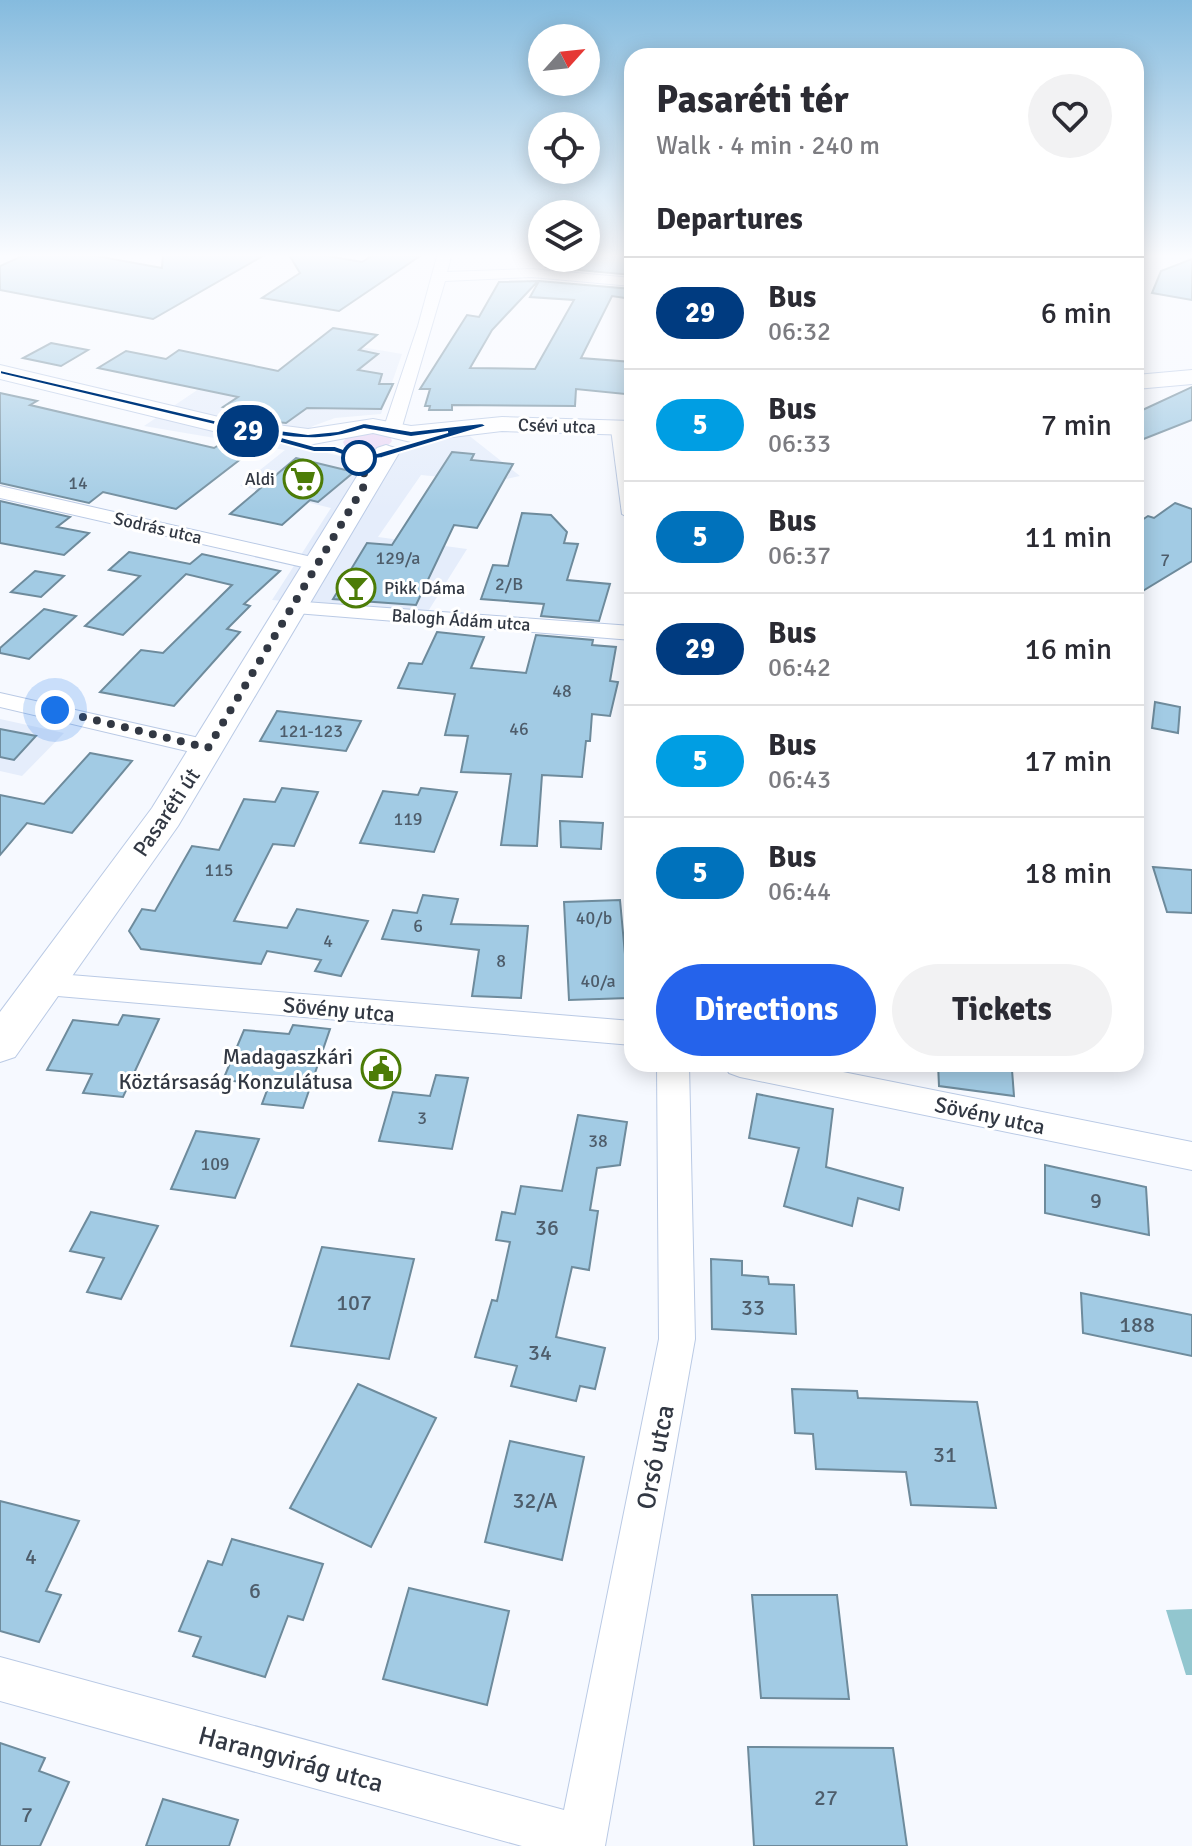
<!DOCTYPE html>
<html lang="en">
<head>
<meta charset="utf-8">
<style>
  body { margin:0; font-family:Signika,sans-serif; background:#f2f2f3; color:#2b2b33; height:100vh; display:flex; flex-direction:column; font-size:30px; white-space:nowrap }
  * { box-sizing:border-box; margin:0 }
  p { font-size:26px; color:#7c7c81 }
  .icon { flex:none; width:44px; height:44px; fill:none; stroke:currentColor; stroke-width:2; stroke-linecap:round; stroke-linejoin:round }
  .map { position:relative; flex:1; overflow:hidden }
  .side { position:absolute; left:624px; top:48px; width:520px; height:1024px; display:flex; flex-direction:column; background:#fff; border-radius:24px; box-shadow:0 4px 20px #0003 }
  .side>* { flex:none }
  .badge { padding:0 16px; border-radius:26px; font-size:28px; line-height:52px }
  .needle { width:52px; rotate:63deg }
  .buttons { position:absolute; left:528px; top:24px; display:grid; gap:16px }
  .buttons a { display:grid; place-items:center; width:72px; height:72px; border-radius:50%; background:#fff; box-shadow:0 4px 20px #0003; font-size:40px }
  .you { position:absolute; width:40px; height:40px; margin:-20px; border:6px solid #fff; border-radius:50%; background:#1a73e8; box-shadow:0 0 0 12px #1a73e833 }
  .map>.badge { position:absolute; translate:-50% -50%; box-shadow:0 0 0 4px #fff }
  h2 { padding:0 32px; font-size:30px; line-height:72px }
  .round { display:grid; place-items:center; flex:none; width:84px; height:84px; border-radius:42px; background:#f2f2f3 }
  .overview { display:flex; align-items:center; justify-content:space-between; height:136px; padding:0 32px }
  h1 { font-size:38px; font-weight:800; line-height:60px }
  .cta { display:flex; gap:16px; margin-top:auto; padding:16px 32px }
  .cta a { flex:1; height:92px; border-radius:48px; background:#2563eb; color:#fff; font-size:32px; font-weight:800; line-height:92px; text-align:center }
  .cta a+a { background:#f2f2f3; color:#2b2b33 }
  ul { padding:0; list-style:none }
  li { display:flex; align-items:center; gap:24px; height:112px; padding:0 32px; border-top:2px solid #e1e1e2 }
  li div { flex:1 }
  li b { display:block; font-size:30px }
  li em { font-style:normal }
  li .badge { min-width:88px; font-weight:700; text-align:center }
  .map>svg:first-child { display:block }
</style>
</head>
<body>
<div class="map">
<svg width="1192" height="1846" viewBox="0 0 1192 1846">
  <rect width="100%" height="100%" fill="#f6f9ff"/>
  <g fill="#e5edfb">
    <path d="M326,341L402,354L381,414L335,418L313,426L287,443L384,467L394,456L419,444L467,434L520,476L492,482L421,475L378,537L467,549L427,613L272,600L331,508L240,486L285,450L144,426L215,378L263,389Z"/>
    <path d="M0,719L64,733L22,776L0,771Z"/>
  </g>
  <path fill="#ebdaf5" d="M362,431L389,434L392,441C381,455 361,455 346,449L343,442L349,435Z"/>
  <path fill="#92c6cf" d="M1192,1609V1675H1186L1166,1610Z"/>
  <g fill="#a2cbe4" stroke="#6e8b9c" stroke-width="2">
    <path d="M29,253H80L162,268L163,253H268L153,319L0,290V266Z"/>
    <path d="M288,253H310L362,262L376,253H411L407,256H420L339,311L262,298L300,273Z"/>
    <path d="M586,253H632V275L546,267L551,258H586Z"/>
    <path d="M1192,259V300L1152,293L1161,271Z"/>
    <path d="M538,281L492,330L470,368L535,369L574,300L530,297L539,281L632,289V299L612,296L581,358L632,362V390L627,389L625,394L576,389L575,406L452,405V410H429L430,406H425L430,389H420L467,315L479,317L499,282Z"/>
    <path d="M333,328L377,335L359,350L378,354L358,370L382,374L379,384H393L381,409L307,408L286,423L258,420L264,416L223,407L238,397L98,368L126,351L166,359L179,350L278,371Z"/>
    <path d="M51,343L88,350L61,366L23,358Z"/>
    <path d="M1192,387V420L1136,442V413Z"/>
    <path d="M0,393L37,401L30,405L214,448L230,438L249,443L264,441L176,509L103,492L89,503L0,483Z"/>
    <path d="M452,452L474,454L471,460L513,464L477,528L454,525L416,605L333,599L367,543L392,545Z"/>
    <path d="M296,458L354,472L318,502L310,500L282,525L230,514Z"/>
    <path d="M0,501L70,517L57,527L89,533L64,555L0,543Z"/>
    <path d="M1175,503L1192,509V561L1136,595V524L1148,516L1154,518Z"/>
    <path d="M522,513L551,515L567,532L564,543L578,544L567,580L610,584L599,621L541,616L544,604L481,599L493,565L508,566Z"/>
    <path d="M129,552L190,564L202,554L280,571L244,604L250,606L227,629L240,632L174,706L100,692L141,650L163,653L232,585L186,574L123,635L85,626L140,576L109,570Z"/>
    <path d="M35,571L64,576L41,597L11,592Z"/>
    <path d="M44,609L76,616L29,659L0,653V648Z"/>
    <path d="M437,632L484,637L471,668L526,673L536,635L593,640L592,645L616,647L610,681L618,682L610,716L592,714L590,741H586L582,777L542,775L537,846L501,845L511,774L461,772L468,736L445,735L455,694L398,688L409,663L422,664Z"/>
    <path d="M1155,702L1180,707L1178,733L1152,728Z"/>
    <path d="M277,711L361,721L346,751L260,741Z"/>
    <path d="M0,729L36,736L14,760L0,757Z"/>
    <path d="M90,753L132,761L72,833L27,823L0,855V795L44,804Z"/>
    <path d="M282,788L318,792L294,846L273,844L234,921L287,928L297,909L368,921L341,976L315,971L321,960L267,951L261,964L141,949L129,931L142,909L155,911L192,846L219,850L244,799L275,802Z"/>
    <path d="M421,788L457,792L434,852L360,843L383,791L418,795Z"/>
    <path d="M560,821L603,823L601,849L561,847Z"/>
    <path d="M1153,867L1192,870V913L1167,912Z"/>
    <path d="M423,895L458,899L451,924L528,926L521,998L472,996L479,950L382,939L393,910L417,913Z"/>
    <path d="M620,900L629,998L569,1000L564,902Z"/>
    <path d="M123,1015L159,1019L123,1097L83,1093L92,1074L47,1070L73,1020L118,1025Z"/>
    <path d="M293,1025L330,1029L303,1108L262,1104L269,1085L223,1080L244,1030L289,1034Z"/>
    <path d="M938,1064H988V1067L1012,1070L1014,1096L939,1086Z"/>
    <path d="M436,1075L468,1078L452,1149L379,1141L393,1092L430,1096Z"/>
    <path d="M757,1094L833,1109L826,1167L903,1188L899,1210L858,1198L852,1226L784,1206L799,1148L749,1138Z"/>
    <path d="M578,1115L627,1122L620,1165L597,1168L590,1210L598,1211L589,1270L572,1267L556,1337L605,1348L595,1389L580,1386L576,1401L511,1386L517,1366L475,1357L492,1300L497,1301L510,1242L496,1240L502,1212L515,1214L521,1186L562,1191Z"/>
    <path d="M196,1131L259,1139L235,1198L171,1189Z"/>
    <path d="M1045,1165L1146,1187L1149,1235L1045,1213Z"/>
    <path d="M91,1212L158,1226L121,1299L87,1292L104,1258L70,1251Z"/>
    <path d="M322,1247L414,1259L389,1359L291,1346Z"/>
    <path d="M711,1259L742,1261V1275L768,1277L769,1284L794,1285L796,1334L712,1329Z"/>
    <path d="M1081,1293L1192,1315V1356L1083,1333Z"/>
    <path d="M358,1384L436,1418L371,1547L290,1508Z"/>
    <path d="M792,1389L857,1391L858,1398L977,1402L996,1508L911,1505L906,1472L816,1469L813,1434L795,1433Z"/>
    <path d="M510,1441L584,1457L562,1560L485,1542Z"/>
    <path d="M0,1501L79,1521L46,1591L61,1595L39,1642L0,1631Z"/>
    <path d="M232,1539L323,1564L303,1620L288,1616L265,1677L193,1656L201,1637L179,1631L208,1561L222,1565Z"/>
    <path d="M409,1588L509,1611L487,1705L383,1679Z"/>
    <path d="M752,1595H837L849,1699L761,1698Z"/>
    <path d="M0,1743L45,1758L39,1771L69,1782L40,1846H0Z"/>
    <path d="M748,1747L893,1748L907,1846H754Z"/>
    <path d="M163,1799L238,1820L229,1846H146Z"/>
  </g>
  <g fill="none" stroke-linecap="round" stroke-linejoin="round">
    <g stroke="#bacae5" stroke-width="2">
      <g id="street">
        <path d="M438,253H452L447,272L532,269L632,278V286L532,277L445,281L401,430L398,434H386L383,430L418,326Z"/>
        <path d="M620,424L629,429L632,451V520L622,514L611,429Z"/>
        <path d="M0,486L316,558L326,564L316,570L0,498Z"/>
        <path d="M291,601L632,626V640L283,612L280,607Z"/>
        <path d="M0,693L208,740L217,743L220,748L217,753L208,756L0,707Z"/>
        <path d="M46,973L632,1021V1045L46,995L36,992L31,984L36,976Z"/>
        <path d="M657,1064H689L695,1339L605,1846H522L0,1701V1657L564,1810L659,1339Z"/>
        <path d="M724,1064H803L1192,1142V1170L740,1077L729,1073Z"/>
      </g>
    </g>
    <g stroke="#bacae5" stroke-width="2">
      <g id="secondary">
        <path d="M0,365L223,418L308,429L373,419L411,426L502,417L632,421V435L502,431L411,442L373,433L308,445L259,437L250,440L0,379Z"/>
        <path d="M1192,370V384L1136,389V375Z"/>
        <path d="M386,445L395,448L399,453L178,826L15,1057L0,1062V1012L152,808L359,473L377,448Z"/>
      </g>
    </g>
    <use href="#street" fill="#fff" fill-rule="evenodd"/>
    <use href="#secondary" fill="#fff" fill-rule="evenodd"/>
  </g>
  <linearGradient id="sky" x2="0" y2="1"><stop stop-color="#85bbde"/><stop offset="0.5" stop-color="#fbfcff"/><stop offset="1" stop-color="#fbfcff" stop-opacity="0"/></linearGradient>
  <rect width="1192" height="511" fill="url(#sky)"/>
  <path fill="#003b80" stroke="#fff" stroke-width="2" fill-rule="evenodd" d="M0,370L252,429L257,427L308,434L338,431L364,423L411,431L482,423L487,426L382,458L359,461L334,452H314L223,427L0,374ZM364,429L411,437L448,432L377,453L360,455L335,446H314L274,435C306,440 333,440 364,429Z"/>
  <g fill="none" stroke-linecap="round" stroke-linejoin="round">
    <path stroke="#323843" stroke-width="8" stroke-dasharray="0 14.4" d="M55,710L208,748L364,486V469L349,457L359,458"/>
  </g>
  <defs>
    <g id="supermarket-ring" transform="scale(2)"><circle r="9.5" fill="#fff" stroke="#4c7c07" stroke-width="1.5"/><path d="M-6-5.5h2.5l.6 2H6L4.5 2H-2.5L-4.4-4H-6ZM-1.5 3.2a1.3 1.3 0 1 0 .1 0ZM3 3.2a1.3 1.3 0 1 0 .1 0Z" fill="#4c7c07"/></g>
    <g id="bar-ring" transform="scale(2)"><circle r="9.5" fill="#fff" stroke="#4c7c07" stroke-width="1.5"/><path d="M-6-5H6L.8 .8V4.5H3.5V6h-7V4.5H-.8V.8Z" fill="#4c7c07"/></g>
    <g id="civic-ring" transform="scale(2)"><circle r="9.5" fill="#fff" stroke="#4c7c07" stroke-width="1.5"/><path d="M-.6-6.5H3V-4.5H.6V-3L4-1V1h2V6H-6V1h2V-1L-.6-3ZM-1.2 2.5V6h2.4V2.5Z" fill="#4c7c07"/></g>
  </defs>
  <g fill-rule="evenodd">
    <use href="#supermarket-ring" x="303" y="479"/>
    <use href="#bar-ring" x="356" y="588"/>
    <use href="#civic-ring" x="381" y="1069"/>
  </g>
  <circle fill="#fff" stroke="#003b80" stroke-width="4" cx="359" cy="458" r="16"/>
  <g text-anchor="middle" stroke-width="6" stroke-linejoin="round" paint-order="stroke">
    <g font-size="18" fill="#323843" stroke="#fff">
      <text transform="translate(557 426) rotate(2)" y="6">Csévi utca</text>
      <text transform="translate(158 528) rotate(13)" y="6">Sodrás utca</text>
      <text transform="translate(461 620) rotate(4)" y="6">Balogh Ádám utca</text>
    </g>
    <g font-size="18" fill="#323843" stroke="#fff" text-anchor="end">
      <text x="275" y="485">Aldi</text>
      <text x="384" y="594" text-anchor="start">Pikk Dáma</text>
    </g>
    <g font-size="18" fill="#4e5d6b">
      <text x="78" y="489">14</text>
      <text x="398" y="564">129/a</text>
      <text x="1165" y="566">7</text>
      <text x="509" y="590">2/B</text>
      <text x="562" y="697">48</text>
      <text x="519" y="735">46</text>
      <text x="311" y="737">121-123</text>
      <text x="408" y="825">119</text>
      <text x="219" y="876">115</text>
      <text x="594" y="924">40/b</text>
      <text x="418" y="932">6</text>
      <text x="328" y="947">4</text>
      <text x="501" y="967">8</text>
      <text x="598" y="987">40/a</text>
      <text x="422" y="1124">3</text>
      <text x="598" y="1147">38</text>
      <text x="215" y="1170">109</text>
    </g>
    <g font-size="22" fill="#323843" stroke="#fff">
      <text transform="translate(166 812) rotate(-56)" y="8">Pasaréti út</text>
      <text transform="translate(339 1009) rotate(5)" y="8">Sövény utca</text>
      <text transform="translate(990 1115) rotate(12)" y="8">Sövény utca</text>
    </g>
    <g font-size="22" fill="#323843" stroke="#fff" text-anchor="end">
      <text x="353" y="1064">Madagaszkári<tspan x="353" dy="25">Köztársaság Konzulátusa</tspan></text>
    </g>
    <g font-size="22" fill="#4e5d6b">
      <text x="1096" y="1208">9</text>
      <text x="547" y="1235">36</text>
      <text x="354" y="1310">107</text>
      <text x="753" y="1315">33</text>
      <text x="1137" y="1332">188</text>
      <text x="540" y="1360">34</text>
      <text x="945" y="1462">31</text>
      <text x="535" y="1508">32/A</text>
      <text x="31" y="1564">4</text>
      <text x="255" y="1598">6</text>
      <text x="826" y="1805">27</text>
      <text x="27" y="1822">7</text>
    </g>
    <g font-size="26" fill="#323843" stroke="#fff">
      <text transform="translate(655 1457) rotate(-79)" y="9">Orsó utca</text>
      <text transform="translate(291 1759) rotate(15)" y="9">Harangvirág utca</text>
    </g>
  </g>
</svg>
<div class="buttons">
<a><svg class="needle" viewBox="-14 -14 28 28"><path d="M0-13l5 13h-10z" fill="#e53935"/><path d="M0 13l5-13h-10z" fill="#7c7c81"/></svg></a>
<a><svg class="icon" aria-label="locate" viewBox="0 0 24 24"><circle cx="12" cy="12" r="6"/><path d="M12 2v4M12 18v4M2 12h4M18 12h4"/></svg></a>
<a><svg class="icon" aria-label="layers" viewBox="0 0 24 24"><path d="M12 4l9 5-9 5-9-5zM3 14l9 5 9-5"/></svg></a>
</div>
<div class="you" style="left:55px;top:710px"></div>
<b class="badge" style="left:248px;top:431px;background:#003b80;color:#fff">29</b>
<section class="side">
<div class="overview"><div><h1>Pasaréti tér</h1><p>Walk · 4 min · 240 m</p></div><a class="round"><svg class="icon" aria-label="heart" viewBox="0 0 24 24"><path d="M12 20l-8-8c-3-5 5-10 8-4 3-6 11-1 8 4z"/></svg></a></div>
<h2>Departures</h2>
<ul>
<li><span class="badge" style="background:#003b80;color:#fff">29</span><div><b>Bus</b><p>06:32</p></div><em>6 min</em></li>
<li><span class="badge" style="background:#009ee3;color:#fff">5</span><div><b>Bus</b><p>06:33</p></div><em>7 min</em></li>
<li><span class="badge" style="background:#0072bc;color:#fff">5</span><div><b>Bus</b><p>06:37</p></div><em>11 min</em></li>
<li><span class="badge" style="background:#003b80;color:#fff">29</span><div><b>Bus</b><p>06:42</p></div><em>16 min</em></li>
<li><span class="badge" style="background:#009ee3;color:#fff">5</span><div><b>Bus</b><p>06:43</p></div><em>17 min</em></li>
<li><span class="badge" style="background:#0072bc;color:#fff">5</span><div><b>Bus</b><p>06:44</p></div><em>18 min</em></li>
</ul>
<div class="cta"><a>Directions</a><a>Tickets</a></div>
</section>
</div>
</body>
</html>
